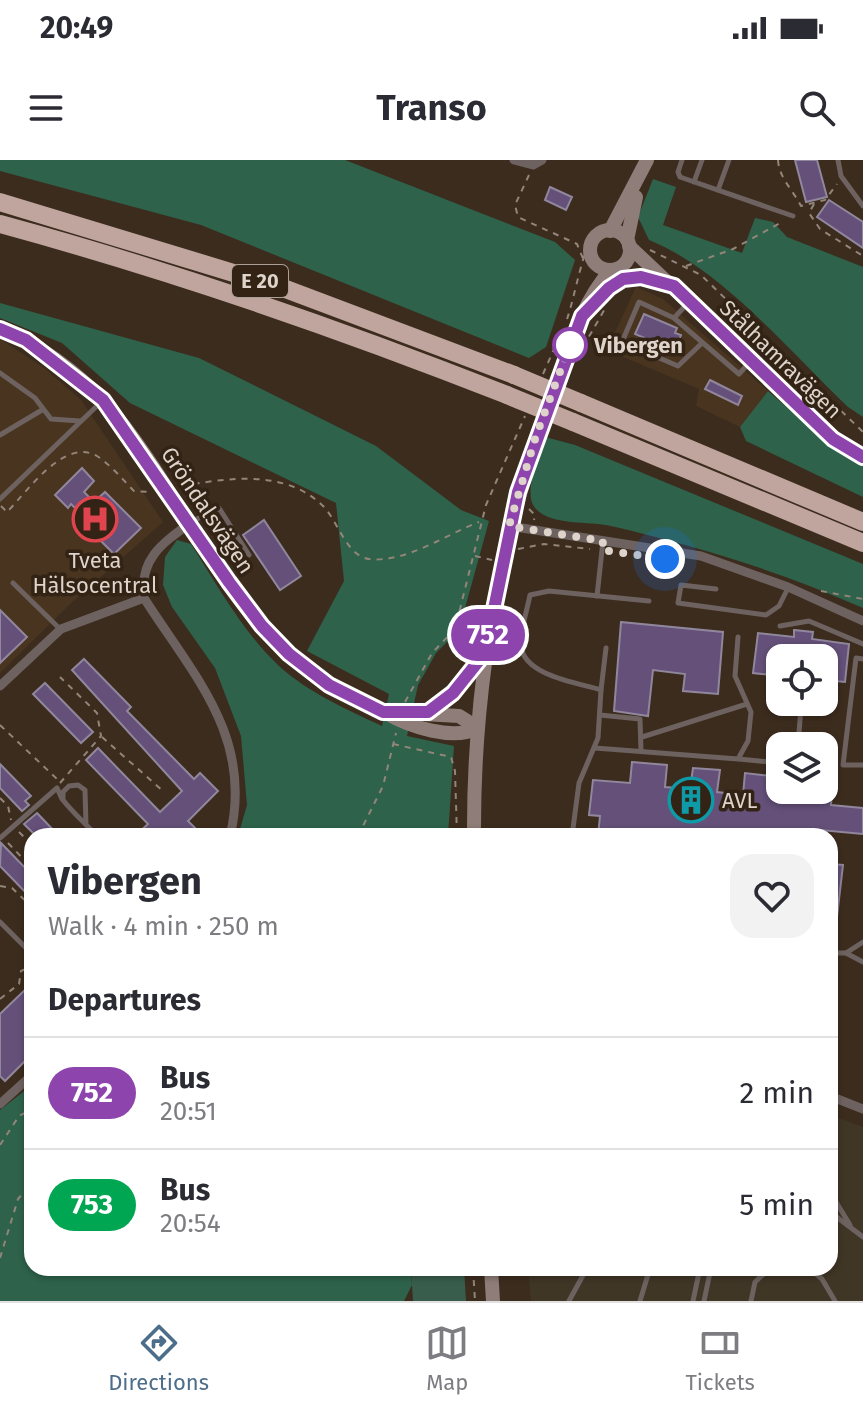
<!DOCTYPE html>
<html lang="en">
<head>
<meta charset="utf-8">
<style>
  body { margin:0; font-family:"Fira Sans",sans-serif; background:#f2f2f3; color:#2b2b33; height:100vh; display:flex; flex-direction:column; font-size:30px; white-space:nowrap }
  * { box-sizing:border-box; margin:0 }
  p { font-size:26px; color:#7c7c81 }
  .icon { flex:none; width:44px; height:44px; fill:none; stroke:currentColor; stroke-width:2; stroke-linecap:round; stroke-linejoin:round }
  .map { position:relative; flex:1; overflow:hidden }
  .drawer { position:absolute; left:24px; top:668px; width:814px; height:448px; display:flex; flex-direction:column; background:#fff; border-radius:24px; box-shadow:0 2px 6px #0004 }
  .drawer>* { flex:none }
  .badge { padding:0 16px; border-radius:26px; font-size:28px; line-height:52px }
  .tools { position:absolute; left:766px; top:484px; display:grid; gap:16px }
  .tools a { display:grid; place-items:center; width:72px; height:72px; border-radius:16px; background:#fff; box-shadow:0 2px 6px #0004; font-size:40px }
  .you { position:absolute; width:40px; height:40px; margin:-20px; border:6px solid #fff; border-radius:50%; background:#1a73e8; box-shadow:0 0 0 12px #1a73e833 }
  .map>.badge { position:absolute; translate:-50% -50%; box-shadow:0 0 0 4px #fff }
  h2 { padding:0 24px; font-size:30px; line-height:72px }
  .round { display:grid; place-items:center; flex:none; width:84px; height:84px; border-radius:24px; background:#f2f2f3 }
  .headline { display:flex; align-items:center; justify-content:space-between; height:136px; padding:0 24px }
  h1 { font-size:38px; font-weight:700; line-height:60px }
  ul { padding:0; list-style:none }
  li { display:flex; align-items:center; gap:24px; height:112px; padding:0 24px; border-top:2px solid #e1e1e2 }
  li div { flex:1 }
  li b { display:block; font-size:30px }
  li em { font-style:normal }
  li .badge { min-width:88px; font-weight:700; text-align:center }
  .status { display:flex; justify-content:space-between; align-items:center; height:56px; padding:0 40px; background:#fff; direction:ltr }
  .status svg { height:22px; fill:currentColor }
  header { display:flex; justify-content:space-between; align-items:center; height:104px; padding:0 24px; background:#fff; font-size:36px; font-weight:700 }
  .menu { display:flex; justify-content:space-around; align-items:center; height:112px; border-top:2px solid #e1e1e2; background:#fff; font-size:22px; color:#7c7c81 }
  .menu a { display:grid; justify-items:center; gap:4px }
  .menu .on { color:#4d6e8b }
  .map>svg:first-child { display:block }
</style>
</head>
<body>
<div class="status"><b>20:49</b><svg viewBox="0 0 49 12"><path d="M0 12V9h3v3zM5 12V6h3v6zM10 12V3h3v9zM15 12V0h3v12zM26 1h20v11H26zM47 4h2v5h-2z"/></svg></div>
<header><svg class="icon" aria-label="menu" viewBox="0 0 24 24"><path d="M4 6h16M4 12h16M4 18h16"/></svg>Transo<svg class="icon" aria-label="search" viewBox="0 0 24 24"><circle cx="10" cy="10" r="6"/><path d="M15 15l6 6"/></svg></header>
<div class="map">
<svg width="863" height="1141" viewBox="0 0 863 1141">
  <rect width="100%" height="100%" fill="#3c2c1e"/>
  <g fill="#493420">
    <path d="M636,127L663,139L768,231L740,267L696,246L699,229L607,190Z"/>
    <path d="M0,179L44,208L81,240L163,362L69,445L0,513Z"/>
  </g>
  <path fill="#403626" d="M830,955L863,967V1141H531L528,1108H830Z"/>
  <path fill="#395d4c" d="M411,1108H464L466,1141H413Z"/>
  <g fill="#2e624b">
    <path d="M0,0H345L555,82L575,100L546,187L529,198L201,65L0,11Z"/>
    <path d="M653,19L676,27L663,65L742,93L755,58L773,62L787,77L863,107V257L848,247C790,192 722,109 649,80L638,57Z"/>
    <path d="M0,143L199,198L376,286L461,350L489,361L459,470L436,493L418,525L407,576L454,586L448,676H238L247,645L241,576L215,508L172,447L163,425L165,397L177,380L191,384C217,425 243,472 279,506C309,533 346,549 382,566L389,534L307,491L344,421L336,343L130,243L62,183L0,158Z"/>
    <path d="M768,231L830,285L863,304V337L746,281L740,267Z"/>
    <path d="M545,277L575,285L863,404V448C782,412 697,386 611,366C591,361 550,366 535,348C522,333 541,294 545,277Z"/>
    <path d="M32,925V1108H411L412,1125L404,1141H0V950Z"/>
  </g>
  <g fill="#645079" stroke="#91879d" stroke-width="2">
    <path d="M795,0H817L827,37L806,42Z"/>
    <path d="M550,27L572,37L566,50L545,40Z"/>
    <path d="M829,40L863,62V88L817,57Z"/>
    <path d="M644,154L677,168L675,173L681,175L675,191L635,174Z"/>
    <path d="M710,220L742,236L738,245L705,229Z"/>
    <path d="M82,308L94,321L84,332L94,342L105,332L141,368L114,394L78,358L82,355L71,344L68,348L55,335Z"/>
    <path d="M264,360L301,416L280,430L243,375Z"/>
    <path d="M0,450L27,477L0,503Z"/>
    <path d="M621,462L723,472L718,534L683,531L685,514L653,510L648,556L614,551Z"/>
    <path d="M794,470L813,472L812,479L849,484L845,522L824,520V498H780V516L753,513L758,473L794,477Z"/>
    <path d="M84,499L131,547L127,551L194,619L200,613L218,631L188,661L203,676H135L148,664L86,600L98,588L160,652L182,631L72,510Z"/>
    <path d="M45,523L93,572L81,583L33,534Z"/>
    <path d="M632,602L667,605L665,627L690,629L693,608L720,610L717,632L743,635L745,613L780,617L778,639L804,641L805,630H824V621L833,622L831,645L863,648V674L810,669V676H598L600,656L589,655L593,620L630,623Z"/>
    <path d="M0,604L31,636L25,641L29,645L22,651L0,628Z"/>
    <path d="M37,653L59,676H36L24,664Z"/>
    <path d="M1,683L32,715V739L0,706Z"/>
    <path d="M830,704L843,705L835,774L830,773Z"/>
    <path d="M32,823V894L5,921L0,916V854Z"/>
  </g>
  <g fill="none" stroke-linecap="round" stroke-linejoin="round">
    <g stroke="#928579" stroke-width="2" stroke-dasharray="6 6" stroke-linecap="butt">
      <path d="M778,0C779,18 793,30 801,46L825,40L837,24"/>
      <path d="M529,15L515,45L518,57L577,84L584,101"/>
      <path d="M814,44L809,53L820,69L863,96"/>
      <path d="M650,90L701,115L863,272"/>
      <path d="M686,106L733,89L782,62"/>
      <path d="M567,159C575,137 584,80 598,68"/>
      <path d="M583,187L606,147"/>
      <path d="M543,214L558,180"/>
      <path d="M182,326C228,318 284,309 322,345C338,360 346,396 369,399C406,403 445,375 479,362"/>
      <path d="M1,346L7,352C27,332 64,277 97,296C111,305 123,320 134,331L151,332"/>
      <path d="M529,349L535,355L534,360"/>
      <path d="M518,389L544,384L590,389"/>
      <path d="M475,396L492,400"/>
      <path d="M821,431L863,439"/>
      <path d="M405,542L432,493L455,469L486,345L525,256"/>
      <path d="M0,565L57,619"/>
      <path d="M102,577L164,632"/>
      <path d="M393,584L451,597L455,611L457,676"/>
      <path d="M60,623L101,576L97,553L60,517"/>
      <path d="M0,638L8,646L11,660"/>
      <path d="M19,672L32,685"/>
      <path d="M358,676L383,626L396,573"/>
      <path d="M8,683L32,708"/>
      <path d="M0,726L12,728L32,747"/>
      <path d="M0,839L19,824L21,811L32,806"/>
      <path d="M0,985L19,956L32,949"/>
      <path d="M0,1098L18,1039L32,1023"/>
      <path d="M473,1108L475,1141"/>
    </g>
    <g stroke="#6d625f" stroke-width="5">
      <path d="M682,0L678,12L680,17L793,56"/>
      <path d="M838,0L841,16L863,46"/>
      <path d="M694,22L702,0"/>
      <path d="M718,30L729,0"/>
      <path d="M674,158L687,144"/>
      <path d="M702,183L678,206L622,182L639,142L674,158L739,214L750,202"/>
      <path d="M0,213L35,238L51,259L80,261"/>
      <path d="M0,275L42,250"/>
      <path d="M0,339L100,243"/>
      <path d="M189,363L219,348L249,395"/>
      <path d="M13,423L60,469"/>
      <path d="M716,429L681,425L678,443L766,455L779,446L788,428"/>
      <path d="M597,436L603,381"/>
      <path d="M780,466L809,461L863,484"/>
      <path d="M863,499L856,498L843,605H863"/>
      <path d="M601,530L606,488"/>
      <path d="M600,555L640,559L641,591"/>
      <path d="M642,577L747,544"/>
      <path d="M798,586L801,547"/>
      <path d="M595,588L738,599L748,581L751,552L735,516L738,477"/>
      <path d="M739,599L780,603"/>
      <path d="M86,665L85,630L78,625L69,626L63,632V640C73,653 86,664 97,676"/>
      <path d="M572,676L579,623L598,578L601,530C579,523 524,516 521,486C520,470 527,451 530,435L549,431L649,441"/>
      <path d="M0,678L57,628L62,639"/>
      <path d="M0,762L32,794"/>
      <path d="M830,793H846L863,782"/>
      <path d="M846,793L863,802"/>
      <path d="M830,1032L850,1065"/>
      <path d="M830,1052L863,1077"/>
      <path d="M809,1108L822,1119L835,1141"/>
      <path d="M569,1141L587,1108"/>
      <path d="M640,1141L650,1108"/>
      <path d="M693,1141L700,1108"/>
      <path d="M704,1141L711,1108"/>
      <path d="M751,1141L755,1122L770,1108"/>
    </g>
    <g stroke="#6d625f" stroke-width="9">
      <path d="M514,0L533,5L542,0"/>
      <path d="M189,364C161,384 139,400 144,438C193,515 254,577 230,676"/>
      <path d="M509,366L701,396L788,427L863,461"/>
      <path d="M0,526L61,469L144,438"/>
      <path d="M830,936L863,949"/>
      <path d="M0,944L32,915"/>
    </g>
    <g stroke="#8e7d78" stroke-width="14">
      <circle cx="610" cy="90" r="20"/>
      <path d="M610,71L647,0"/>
      <path d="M627,80L636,37"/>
      <path d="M629,86L833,279L863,297"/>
      <path d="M599,138C622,114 639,115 670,124"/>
      <path d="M0,169C38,184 76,211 104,242C173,319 211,423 287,493C317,520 351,534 386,553C410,567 453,581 478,568"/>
      <path d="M387,552L459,556L478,568"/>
      <path d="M428,552L453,533L484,493"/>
      <path d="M474,676C473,519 501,370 556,224C570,185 583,141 611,110"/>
      <path d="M491,1108L493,1141"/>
    </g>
    <g stroke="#c0a59e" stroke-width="18">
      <path d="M0,42L283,128L514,215"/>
      <path d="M0,64C173,111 340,169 507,235"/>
      <path d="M581,243L863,362"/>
      <path d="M573,262L863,383"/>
    </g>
    <g stroke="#c0a59e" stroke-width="18">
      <path d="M514,215L581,243"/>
      <path d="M507,235L573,262"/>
    </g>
  </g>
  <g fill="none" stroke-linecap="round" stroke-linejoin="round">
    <g stroke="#fff" stroke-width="18">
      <path id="line" d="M0,169L26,180L103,240L229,422L262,466L289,494L329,525L383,552H428L453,533L485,493L518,332L582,156L609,128L623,119L641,117L674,126L833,279L863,297"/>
    </g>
    <use href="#line" stroke="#8e44ad" stroke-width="12"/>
    <path stroke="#ded4cb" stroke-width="8" stroke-dasharray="0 14.4" d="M570,185L536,276L509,366L603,381L602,390L665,399"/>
  </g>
  <defs>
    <g id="hospital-ring" transform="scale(2.3)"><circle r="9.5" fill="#322315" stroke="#e0444e" stroke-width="1.5"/><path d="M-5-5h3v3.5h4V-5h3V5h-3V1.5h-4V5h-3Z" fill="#e0444e"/></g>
    <g id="building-ring" transform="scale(2.3)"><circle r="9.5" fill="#322315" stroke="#0f9aa8" stroke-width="1.5"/><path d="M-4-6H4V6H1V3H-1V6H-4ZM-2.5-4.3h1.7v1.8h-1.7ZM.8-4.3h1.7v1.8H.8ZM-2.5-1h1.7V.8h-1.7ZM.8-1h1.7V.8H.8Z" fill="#0f9aa8"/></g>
  </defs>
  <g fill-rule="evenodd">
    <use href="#hospital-ring" x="95" y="359"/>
    <use href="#building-ring" x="691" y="640"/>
  </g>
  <circle fill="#fff" stroke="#8e44ad" stroke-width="4" cx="570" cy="185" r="16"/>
  <g text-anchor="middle" stroke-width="7" stroke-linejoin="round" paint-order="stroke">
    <rect fill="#322315" stroke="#aa9f94" stroke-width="2" x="232" y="105" width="56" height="32" rx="6"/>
    <g font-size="20" font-weight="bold" fill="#ded4cb">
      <text x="260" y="128">E 20</text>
    </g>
    <g font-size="22" font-weight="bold" fill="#ded4cb" stroke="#322315" text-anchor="start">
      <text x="594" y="193">Vibergen</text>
    </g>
    <g font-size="22" fill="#ded4cb" stroke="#322315">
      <text transform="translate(781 199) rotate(44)" y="8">Stålhamravägen</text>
      <text transform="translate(208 350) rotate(56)" y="8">Gröndalsvägen</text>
    </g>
    <g font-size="22" fill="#ded4cb" stroke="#322315">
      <text x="95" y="408">Tveta<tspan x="95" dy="25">Hälsocentral</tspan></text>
      <text x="722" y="648" text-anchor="start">AVL</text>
    </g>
  </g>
</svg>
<div class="tools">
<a><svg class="icon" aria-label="locate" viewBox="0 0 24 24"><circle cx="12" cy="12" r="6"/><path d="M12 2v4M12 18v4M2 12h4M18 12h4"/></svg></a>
<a><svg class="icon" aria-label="layers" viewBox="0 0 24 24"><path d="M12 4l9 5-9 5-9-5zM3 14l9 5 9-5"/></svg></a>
</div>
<div class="you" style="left:665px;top:399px"></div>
<b class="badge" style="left:488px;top:475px;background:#8e44ad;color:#fff">752</b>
<section class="drawer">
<div class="headline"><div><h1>Vibergen</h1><p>Walk · 4 min · 250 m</p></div><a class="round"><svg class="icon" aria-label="heart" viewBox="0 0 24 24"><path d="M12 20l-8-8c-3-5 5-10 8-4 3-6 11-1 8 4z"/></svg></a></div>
<h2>Departures</h2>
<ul>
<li><span class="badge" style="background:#8e44ad;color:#fff">752</span><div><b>Bus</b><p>20:51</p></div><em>2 min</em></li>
<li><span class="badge" style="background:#00a651;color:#fff">753</span><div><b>Bus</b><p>20:54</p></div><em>5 min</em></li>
</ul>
</section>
</div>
<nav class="menu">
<a class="on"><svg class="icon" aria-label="directions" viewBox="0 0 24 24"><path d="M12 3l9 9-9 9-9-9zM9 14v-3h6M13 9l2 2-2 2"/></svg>Directions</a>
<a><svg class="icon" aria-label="map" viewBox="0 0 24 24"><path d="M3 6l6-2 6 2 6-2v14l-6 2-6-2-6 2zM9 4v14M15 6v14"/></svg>Map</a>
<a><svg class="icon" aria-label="tickets" viewBox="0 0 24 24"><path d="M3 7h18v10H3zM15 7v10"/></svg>Tickets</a>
</nav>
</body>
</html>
